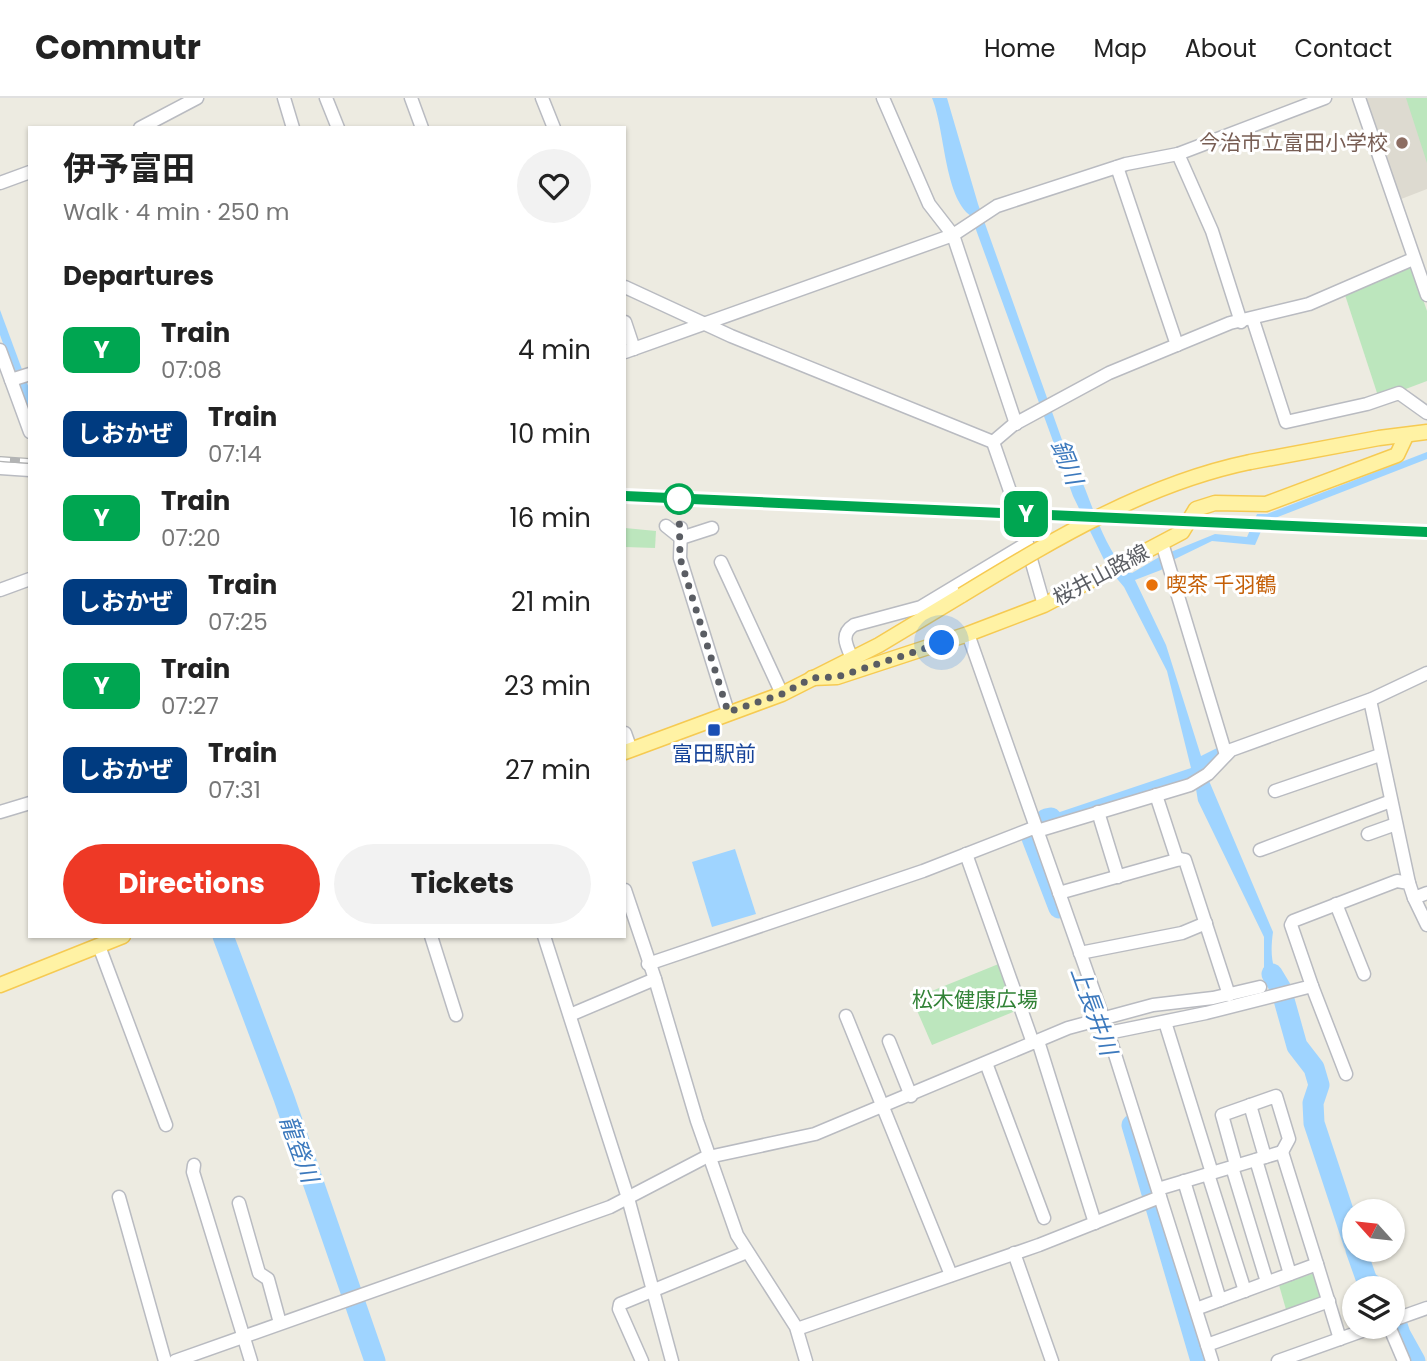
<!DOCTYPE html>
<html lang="en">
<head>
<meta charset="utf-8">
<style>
  body { margin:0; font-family:Poppins,"Noto Sans JP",sans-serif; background:#f2f2f2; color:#222; height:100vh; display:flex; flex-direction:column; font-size:26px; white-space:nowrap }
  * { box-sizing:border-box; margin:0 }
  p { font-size:23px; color:#767676 }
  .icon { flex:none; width:38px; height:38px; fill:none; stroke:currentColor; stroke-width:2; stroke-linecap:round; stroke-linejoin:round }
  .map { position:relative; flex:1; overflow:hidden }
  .sheet { position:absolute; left:28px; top:28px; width:598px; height:812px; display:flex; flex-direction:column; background:#fff; border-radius:0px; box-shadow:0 2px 5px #0004 }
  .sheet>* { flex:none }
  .badge { padding:0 14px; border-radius:10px; font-size:24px; line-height:46px }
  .needle { width:46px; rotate:297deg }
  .fabs { position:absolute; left:1342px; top:1101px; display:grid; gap:14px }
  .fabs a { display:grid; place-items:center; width:63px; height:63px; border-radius:50%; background:#fff; box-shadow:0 2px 5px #0004; font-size:35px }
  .you { position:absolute; width:35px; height:35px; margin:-18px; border:5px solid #fff; border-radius:50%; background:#1a73e8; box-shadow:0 0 0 10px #1a73e833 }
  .map>.badge { position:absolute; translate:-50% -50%; box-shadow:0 0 0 4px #fff }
  h2 { padding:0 35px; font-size:26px; line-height:63px }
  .round { display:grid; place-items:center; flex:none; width:74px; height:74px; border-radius:37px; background:#f2f2f2 }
  .head { display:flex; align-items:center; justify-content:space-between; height:119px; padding:0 35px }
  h1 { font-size:33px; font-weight:700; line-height:52px }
  .cta { display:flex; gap:14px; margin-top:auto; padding:14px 35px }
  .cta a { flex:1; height:80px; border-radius:42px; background:#ee3926; color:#fff; font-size:28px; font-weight:700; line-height:80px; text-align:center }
  .cta a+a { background:#f2f2f2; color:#222 }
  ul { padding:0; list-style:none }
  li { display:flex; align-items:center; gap:21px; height:84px; padding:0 35px }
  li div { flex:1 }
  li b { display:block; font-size:26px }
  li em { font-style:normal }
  li .badge { min-width:77px; font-weight:700; text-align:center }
  header { display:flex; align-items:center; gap:42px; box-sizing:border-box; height:98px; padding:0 35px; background:#fff; border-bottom:2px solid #e0e0e0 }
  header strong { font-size:33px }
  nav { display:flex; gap:38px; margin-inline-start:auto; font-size:24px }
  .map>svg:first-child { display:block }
</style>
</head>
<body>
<header>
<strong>Commutr</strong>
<nav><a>Home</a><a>Map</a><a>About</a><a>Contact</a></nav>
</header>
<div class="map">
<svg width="1427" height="1263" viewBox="0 0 1427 1263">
  <rect width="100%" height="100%" fill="#edebe1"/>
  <path fill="#dddad0" d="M1360,0H1427V91L1396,103Z"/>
  <g fill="#bce6bd">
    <path d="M1406,0H1427V65Z"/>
    <path d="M1412,169L1427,213V283L1379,301L1345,197Z"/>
    <path d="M625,430L656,433L655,450L625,449Z"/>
    <path d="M1001,865L1018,912L932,947L912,901Z"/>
    <path d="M1317,1174L1325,1199L1287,1215L1279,1187Z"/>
  </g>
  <g fill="#9fd4ff">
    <path d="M932,0H947L978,106L1072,370L1077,372C1093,406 1101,444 1126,473L1132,475L1161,458L1215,436L1247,439L1257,416H1267L1427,354V361L1265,424L1255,447L1212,443L1175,461L1161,472L1135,482L1166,547L1201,658L1219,649L1222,655L1204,671L1273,834C1270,856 1271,872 1285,890L1275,894L1264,871V839L1198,703L1194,679L1045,727L1039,721L1191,670L1167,573L1124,489L1108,470L1073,398L971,118C944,99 945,31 932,0Z"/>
    <path d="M0,212L30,293V321L0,237Z"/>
    <path d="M735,751L756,816L712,829L692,764Z"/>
  </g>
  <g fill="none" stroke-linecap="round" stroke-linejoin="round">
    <g stroke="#9fd4ff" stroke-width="21">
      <path d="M1051,720L1046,721L1032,740L1059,810"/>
      <path d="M223,838L284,1000L375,1263"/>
      <path d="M1272,876L1281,891L1297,948L1314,970L1319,987L1313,1005L1314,1025L1354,1146"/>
      <path d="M1132,1027L1201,1263"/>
      <path d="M1356,1152L1367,1183L1377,1190"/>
      <path d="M1393,1215L1400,1236L1415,1263"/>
    </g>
    <g stroke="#b9bbc1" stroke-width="15">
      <g id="minor">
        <path d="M284,0L293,30"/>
        <path d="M326,0L338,30"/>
        <path d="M411,0L422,30"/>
        <path d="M542,0L554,30"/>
        <path d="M883,0L929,106L953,137L1016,326"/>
        <path d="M1359,0L1427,197"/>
        <path d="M140,30L197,0"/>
        <path d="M1178,56L1212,133L1241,224"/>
        <path d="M1117,69L1177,247"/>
        <path d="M0,85L30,74"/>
        <path d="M625,189L731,238L993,344L1018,416L1044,507"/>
        <path d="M1253,222L1286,324L1367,306L1399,295L1427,315"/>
        <path d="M625,224L634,251"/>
        <path d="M0,252L30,334"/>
        <path d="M625,254L953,137L997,108L1126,66L1178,56L1325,0"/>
        <path d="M11,282L30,276"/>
        <path d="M993,344L1013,327L1109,275L1230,225L1309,206L1413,161"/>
        <path d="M0,370L30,372"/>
        <path d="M666,428L681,440L712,430"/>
        <path d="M681,430L680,460L728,614"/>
        <path d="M1162,445L1226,657"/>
        <path d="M721,464L782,596"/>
        <path d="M0,492L30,481"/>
        <path d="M968,536L1106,928L1212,1263"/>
        <path d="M852,560C846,547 840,536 854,527L921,509L1027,445"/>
        <path d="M1370,602L1409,785"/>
        <path d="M625,635L631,652"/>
        <path d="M1275,693L1380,657"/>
        <path d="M1156,697L1177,761L1185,762L1229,897"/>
        <path d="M0,714L30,705"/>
        <path d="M1098,714L1118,779"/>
        <path d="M1037,733L1190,687L1208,676L1231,652L1372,601L1427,575"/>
        <path d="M1368,736L1396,726"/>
        <path d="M1260,752L1391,703"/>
        <path d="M966,756L1033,945"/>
        <path d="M625,792L655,881L697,1023L737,1137L796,1229L806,1263"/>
        <path d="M1059,795L1180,761"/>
        <path d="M1414,800L1427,827"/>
        <path d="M1336,806L1364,876"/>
        <path d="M431,838L456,917"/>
        <path d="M544,838L628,1100L672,1263"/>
        <path d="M99,848L166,1027"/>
        <path d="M1080,855L1182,835L1206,825"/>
        <path d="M648,866L923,773L1036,729"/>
        <path d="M1312,888L1346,976"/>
        <path d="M570,917L655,881"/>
        <path d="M846,918L951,1177"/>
        <path d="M1165,924L1212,1075"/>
        <path d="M1108,935L1206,915L1312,888L1291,827L1293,823L1397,783L1409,785L1414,800L1427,795"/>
        <path d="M889,943L911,998"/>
        <path d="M1038,943L1095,1125"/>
        <path d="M986,965L1044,1120"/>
        <path d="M1250,1007L1265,1059"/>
        <path d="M1256,1062L1290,1176"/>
        <path d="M194,1067L193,1074L251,1263"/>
        <path d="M1236,1067L1222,1017L1276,998L1289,1041L1282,1054"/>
        <path d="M1232,1069L1267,1184"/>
        <path d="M1208,1076L1245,1193"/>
        <path d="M1184,1083L1220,1202"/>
        <path d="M1158,1091L1282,1054L1317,1166L1196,1211"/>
        <path d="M119,1099L165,1263"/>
        <path d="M239,1105L259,1175L268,1181L280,1225"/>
        <path d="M1014,1155L1052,1263"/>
        <path d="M1317,1166L1340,1241"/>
        <path d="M1393,1222L1427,1210"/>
        <path d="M1389,1228L1404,1263"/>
        <path d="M797,1231L1039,1147L1160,1099"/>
        <path d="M1207,1247L1329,1203"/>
        <path d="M175,1263L610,1109L704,1060L815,1036L1068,930L1153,907L1213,900L1260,889"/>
        <path d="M642,1263L619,1211L620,1206L747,1154"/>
        <path d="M1278,1263L1376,1228"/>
      </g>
    </g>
    <g stroke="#f6ca52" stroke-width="17">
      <g id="major">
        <path d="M1250,364L1379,340L1427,334"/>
        <path d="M812,580L837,579L968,536L1044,507L1182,434L1196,411L1215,405L1266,406L1397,357L1406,338"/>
        <path d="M625,654L782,596L879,547L962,497"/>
        <path d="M0,887L123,838"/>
      </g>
    </g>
    <use href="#minor" stroke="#fff" stroke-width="12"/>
    <use href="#major" stroke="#fff2a4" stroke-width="14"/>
    <g stroke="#b3b4b4" stroke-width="6">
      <g id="rail">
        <path d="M0,361L30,363"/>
        <path d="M625,398L1427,434"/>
      </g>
    </g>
    <use href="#rail" stroke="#fff" stroke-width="3.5" stroke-dasharray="10" stroke-linecap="butt"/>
    <g stroke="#f6ca52" stroke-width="17" stroke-linecap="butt">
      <path id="major-bridge" d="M962,497C1053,442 1144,386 1250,364"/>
    </g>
    <use href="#major-bridge" stroke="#fff2a4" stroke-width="14"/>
  </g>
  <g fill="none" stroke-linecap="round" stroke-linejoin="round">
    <g stroke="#fff" stroke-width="16">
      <path id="line" d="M625,398L1427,434"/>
    </g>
    <use href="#line" stroke="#00a651" stroke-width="10"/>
    <path stroke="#5a5d63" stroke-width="7" stroke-dasharray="0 12.6" d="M679,401L680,460L728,614L782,596L812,580L837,579L942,545"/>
  </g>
  <circle fill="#8d6e63" stroke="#fff" stroke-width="2.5" cx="1402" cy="45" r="7"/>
  <circle fill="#fff" stroke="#00a651" stroke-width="3.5" cx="679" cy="401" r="14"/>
  <circle fill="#e8710a" stroke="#fff" stroke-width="2.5" cx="1152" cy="487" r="7"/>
  <rect fill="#1a4fb4" stroke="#fff" stroke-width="2.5" x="707" y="625" width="14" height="14" rx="3.5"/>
  <g text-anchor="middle" stroke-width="6" stroke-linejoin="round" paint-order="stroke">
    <g font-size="21" fill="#785e54" stroke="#fff" text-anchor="end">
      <text x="1388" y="52">今治市立富田小学校</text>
    </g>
    <g font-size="21" fill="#5a5d63" stroke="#fff">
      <text transform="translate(1101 477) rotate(-28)" y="7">桜井山路線</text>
    </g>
    <g font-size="21" fill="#c56008" stroke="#fff" text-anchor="start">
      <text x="1166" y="494">喫茶 千羽鶴</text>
    </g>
    <g font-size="21" fill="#164399" stroke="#fff">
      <text x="714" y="663">富田駅前</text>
    </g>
    <g font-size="21" fill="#318236" stroke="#fff">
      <text x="975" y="909">松木健康広場</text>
    </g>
    <g font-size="23" font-style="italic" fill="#3c79bd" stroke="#fff">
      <text transform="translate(1067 364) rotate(68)" y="8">銅川</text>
      <text transform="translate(1094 913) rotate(70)" y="8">上長井川</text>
      <text transform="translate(299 1051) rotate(70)" y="8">龍登川</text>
    </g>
  </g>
</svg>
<div class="fabs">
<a><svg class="needle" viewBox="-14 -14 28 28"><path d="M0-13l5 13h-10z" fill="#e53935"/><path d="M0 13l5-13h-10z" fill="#767676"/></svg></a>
<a><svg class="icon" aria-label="layers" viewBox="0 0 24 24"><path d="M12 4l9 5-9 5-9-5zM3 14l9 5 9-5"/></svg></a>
</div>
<div class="you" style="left:942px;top:545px"></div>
<b class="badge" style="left:1026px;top:416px;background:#00a651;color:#fff">Y</b>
<section class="sheet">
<div class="head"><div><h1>伊予富田</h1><p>Walk · 4 min · 250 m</p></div><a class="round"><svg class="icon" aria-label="heart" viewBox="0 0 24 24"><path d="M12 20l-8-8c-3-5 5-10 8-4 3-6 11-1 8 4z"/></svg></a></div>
<h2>Departures</h2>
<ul>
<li><span class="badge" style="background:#00a651;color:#fff">Y</span><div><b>Train</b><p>07:08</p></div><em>4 min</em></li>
<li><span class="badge" style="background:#003b80;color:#fff">しおかぜ</span><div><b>Train</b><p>07:14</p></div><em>10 min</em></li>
<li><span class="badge" style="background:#00a651;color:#fff">Y</span><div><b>Train</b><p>07:20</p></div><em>16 min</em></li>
<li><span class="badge" style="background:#003b80;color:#fff">しおかぜ</span><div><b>Train</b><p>07:25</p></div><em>21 min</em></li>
<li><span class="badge" style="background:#00a651;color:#fff">Y</span><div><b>Train</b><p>07:27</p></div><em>23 min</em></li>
<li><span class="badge" style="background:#003b80;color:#fff">しおかぜ</span><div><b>Train</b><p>07:31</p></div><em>27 min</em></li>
</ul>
<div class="cta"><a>Directions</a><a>Tickets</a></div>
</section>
</div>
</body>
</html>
